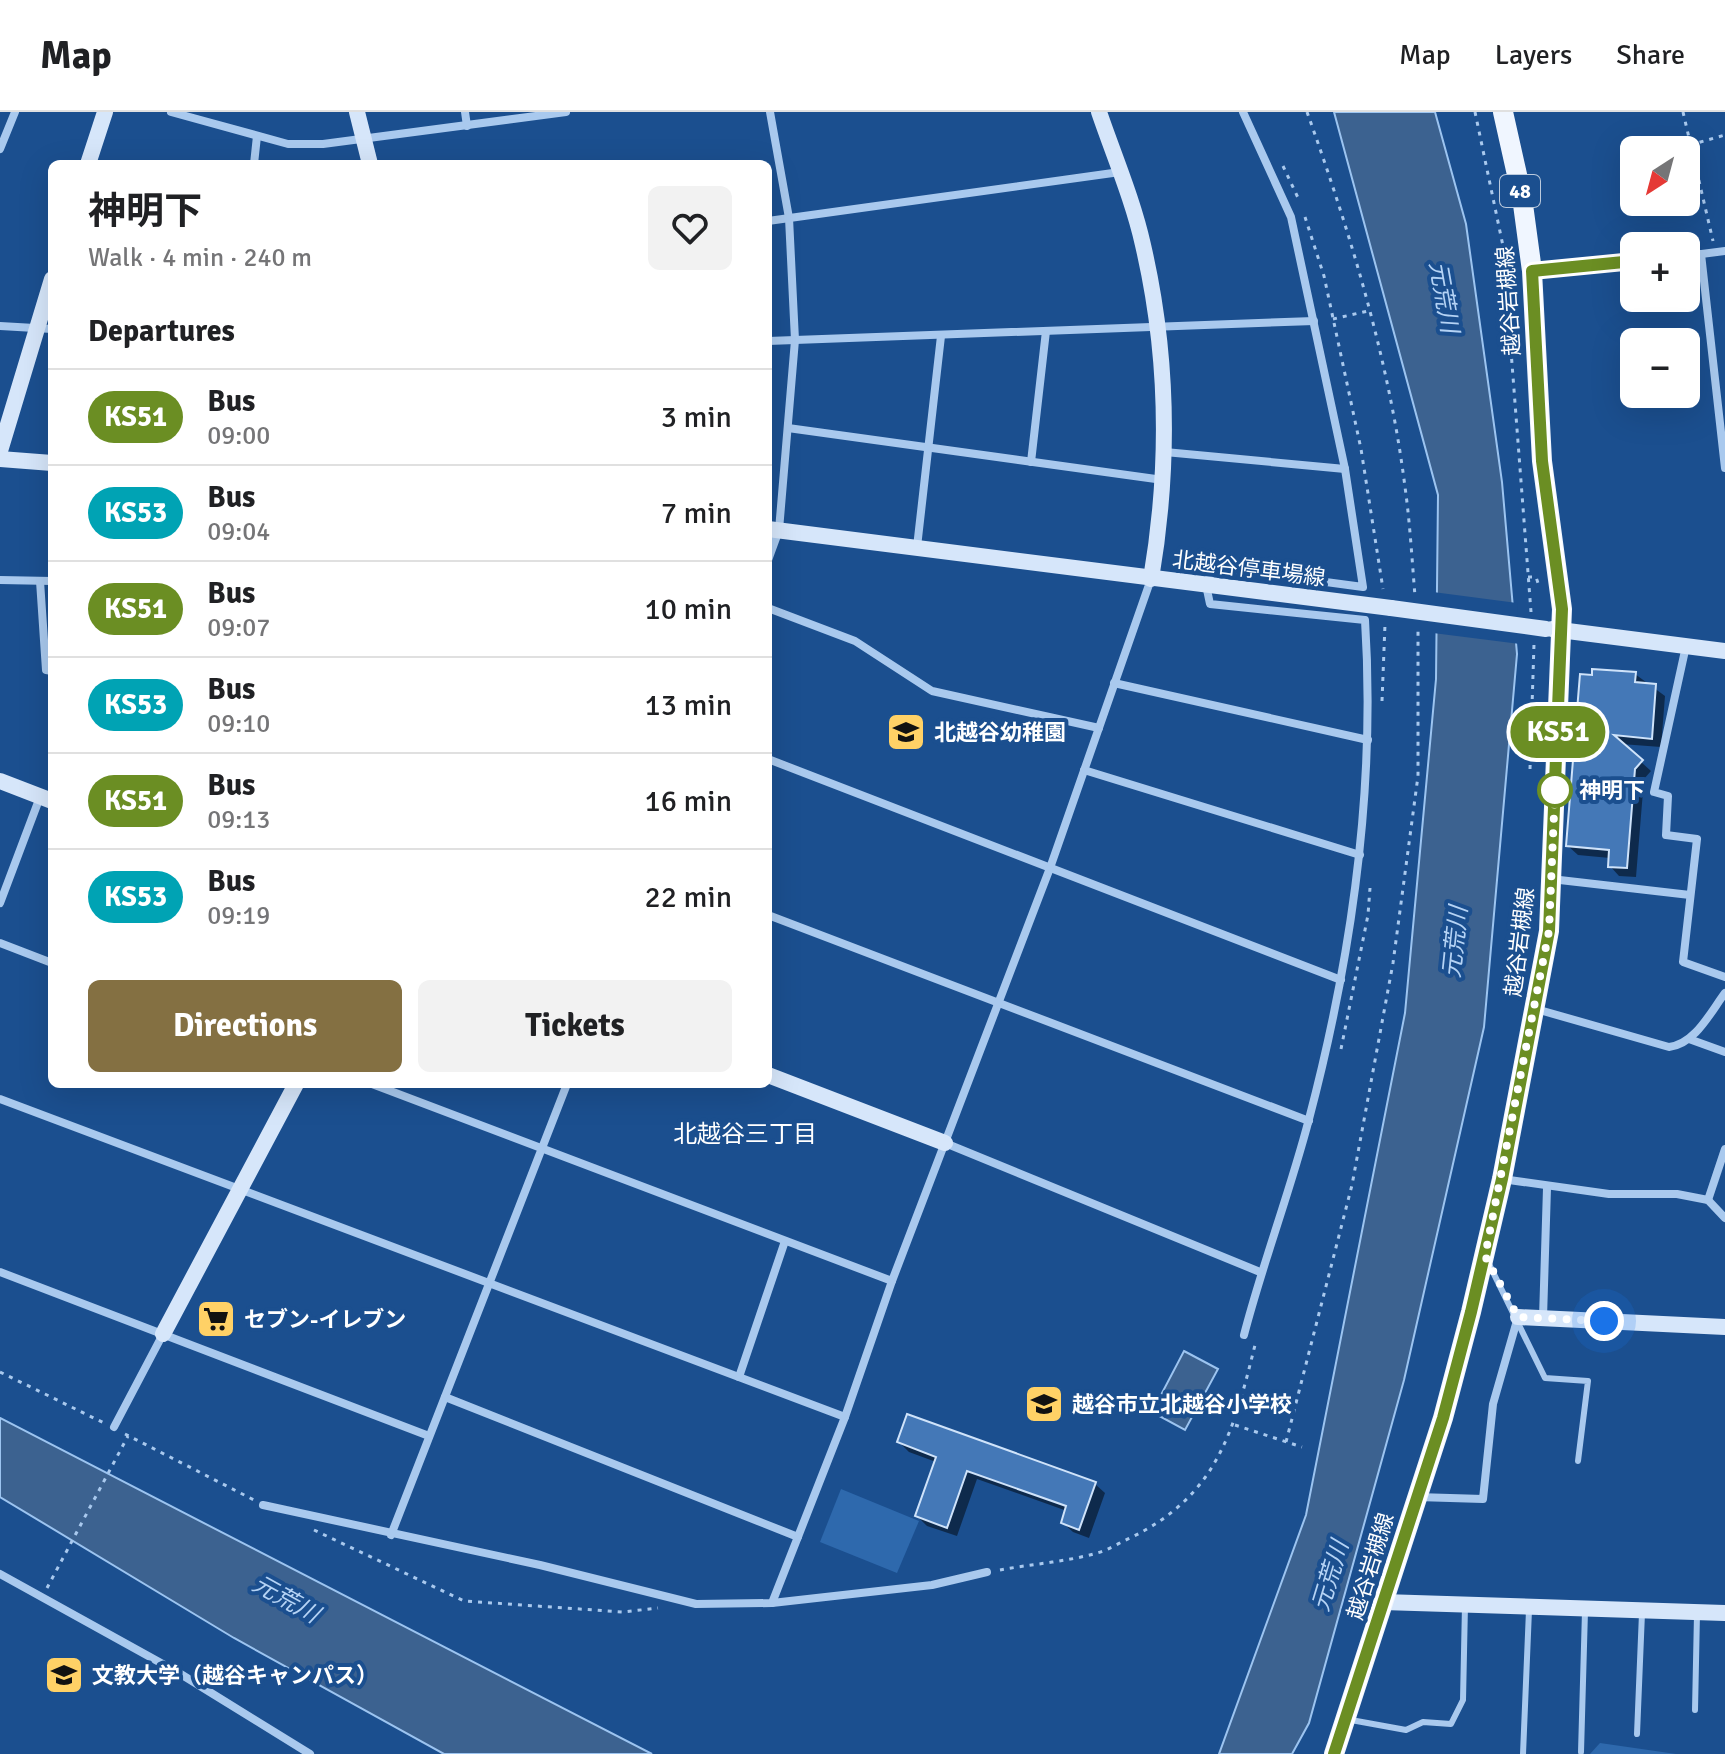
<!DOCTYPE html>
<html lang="en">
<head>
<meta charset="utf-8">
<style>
  body { margin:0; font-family:Signika,"Noto Sans JP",sans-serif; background:#f2f2f2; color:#202124; height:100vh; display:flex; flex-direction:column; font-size:30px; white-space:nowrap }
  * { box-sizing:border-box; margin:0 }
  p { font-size:26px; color:#757577 }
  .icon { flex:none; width:44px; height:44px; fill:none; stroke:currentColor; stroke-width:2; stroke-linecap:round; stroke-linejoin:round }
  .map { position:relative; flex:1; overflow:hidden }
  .drawer { position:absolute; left:48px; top:48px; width:724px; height:928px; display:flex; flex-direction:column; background:#fff; border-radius:12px; box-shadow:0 8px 32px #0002 }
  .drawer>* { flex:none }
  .badge { padding:0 16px; border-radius:26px; font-size:28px; line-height:52px }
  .needle { width:52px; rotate:216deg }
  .fabs { position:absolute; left:1620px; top:24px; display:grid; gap:16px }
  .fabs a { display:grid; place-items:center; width:80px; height:80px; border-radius:12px; background:#fff; box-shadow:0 8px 32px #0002; font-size:40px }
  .you { position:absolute; width:40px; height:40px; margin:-20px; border:6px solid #fff; border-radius:50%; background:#1a73e8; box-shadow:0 0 0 12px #1a73e833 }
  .map>.badge { position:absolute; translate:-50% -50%; box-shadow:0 0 0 4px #fff }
  h2 { padding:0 40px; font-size:30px; line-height:72px }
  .round { display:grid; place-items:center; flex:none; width:84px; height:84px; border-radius:12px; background:#f2f2f2 }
  .overview { display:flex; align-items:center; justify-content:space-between; height:136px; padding:0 40px }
  h1 { font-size:38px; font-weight:700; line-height:60px }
  .cta { display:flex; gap:16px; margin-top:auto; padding:16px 40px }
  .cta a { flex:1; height:92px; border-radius:12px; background:#847042; color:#fff; font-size:32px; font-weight:700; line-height:92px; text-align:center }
  .cta a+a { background:#f2f2f2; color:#202124 }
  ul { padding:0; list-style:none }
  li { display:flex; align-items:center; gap:24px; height:96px; padding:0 40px; border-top:2px solid #e0e0e0 }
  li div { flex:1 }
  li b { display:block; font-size:30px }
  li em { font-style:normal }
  li .badge { min-width:88px; font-weight:700; text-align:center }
  header { display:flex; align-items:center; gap:48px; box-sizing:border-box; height:112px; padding:0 40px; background:#fff; border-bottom:2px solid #e0e0e0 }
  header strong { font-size:38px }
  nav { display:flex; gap:44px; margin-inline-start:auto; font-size:28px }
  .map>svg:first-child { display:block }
</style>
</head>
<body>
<header>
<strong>Map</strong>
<nav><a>Map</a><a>Layers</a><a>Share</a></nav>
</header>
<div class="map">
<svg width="1725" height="1642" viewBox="0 0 1725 1642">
  <rect width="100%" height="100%" fill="#1b4f8f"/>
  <g fill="#2e69ad">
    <path d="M841,1377L919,1409L897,1461L820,1430Z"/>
    <path d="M1600,1631L1676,1642H1590Z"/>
  </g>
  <g fill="#3c6290" stroke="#9cc4f0" stroke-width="2">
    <path d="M1334,0H1435L1466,112L1502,370L1517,542L1484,915L1404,1268L1309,1611L1292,1642H1219L1306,1403L1405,901L1436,567L1438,383Z"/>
    <path d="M1184,1239L1218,1257L1185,1318L1152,1300Z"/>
    <path d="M0,1306L652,1642H444L234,1526L0,1385Z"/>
  </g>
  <path fill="#1b4f8f" d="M1433,480L1517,491L1520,532L1433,521Z"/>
  <g fill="#0007">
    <path d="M1635,562L1665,584L1661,635L1621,632L1651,659L1644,667L1636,765L1619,764L1610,754V746L1578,743L1568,734Z"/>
    <path d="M899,1330L1095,1372L1105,1381L1089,1426L1073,1420L1063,1411L1067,1399L977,1367L957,1424L927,1414L917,1404L936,1350L909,1340Z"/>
  </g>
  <g fill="#4478b7" stroke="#cfe3fa" stroke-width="2">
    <path d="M1592,557L1636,560L1635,570L1656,572L1652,627L1614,623L1643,648L1635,657L1627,756L1608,755L1609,738L1566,734L1580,562L1592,563Z"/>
    <path d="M907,1302L1096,1370L1079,1418L1061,1411L1066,1394L967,1359L947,1416L915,1404L936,1345L897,1330Z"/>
  </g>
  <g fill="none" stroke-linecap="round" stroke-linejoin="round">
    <g stroke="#a9c9ee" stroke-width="3" stroke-dasharray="4 6" stroke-linecap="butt">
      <path d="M1307,0C1350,120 1389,248 1405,375C1410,411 1412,448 1415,484"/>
      <path d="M1475,0L1503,134L1531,500"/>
      <path d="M1683,0L1713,129"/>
      <path d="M1690,33L1725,23"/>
      <path d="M1283,54L1300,90"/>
      <path d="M1305,105L1324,164L1361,337L1383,477"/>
      <path d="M1333,207L1368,199"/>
      <path d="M1528,465H1536L1539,474"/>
      <path d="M1382,589L1385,512"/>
      <path d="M1530,657L1534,532"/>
      <path d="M1341,937L1368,803L1370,776"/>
      <path d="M0,1260L104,1311"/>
      <path d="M1235,1313L1302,1335"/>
      <path d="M125,1322L254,1388"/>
      <path d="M1286,1330L1352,1073L1393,851L1418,664V516"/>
      <path d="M314,1418L464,1489L623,1500L658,1496"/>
      <path d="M1000,1458C1031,1452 1066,1450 1097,1441C1108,1438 1119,1431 1130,1426C1219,1383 1234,1317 1256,1229"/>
      <path d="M47,1476L128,1324"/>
    </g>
    <g stroke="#a9c9ee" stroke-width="6">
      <path d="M1488,1150L1545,1266L1588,1269L1578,1349"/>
      <path d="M1695,1598L1697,1502"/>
      <path d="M1351,1608L1406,1618L1423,1610L1451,1612L1463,1588L1465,1493"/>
      <path d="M1637,1622L1642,1501"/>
      <path d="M1581,1640L1585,1499"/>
      <path d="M1523,1642L1529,1498"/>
    </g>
    <g stroke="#a9c9ee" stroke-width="8">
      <path d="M171,0L288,32H323L566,0"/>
      <path d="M465,0L467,14"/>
      <path d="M1243,0L1291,105L1345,357L1363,475L1214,455L1206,473L1210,492L1365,508C1376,677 1352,844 1309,1007C1290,1080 1263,1150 1244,1223"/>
      <path d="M0,37L15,0"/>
      <path d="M254,52L257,24"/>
      <path d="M768,109L1120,60"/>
      <path d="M1701,142L1725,356"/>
      <path d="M1686,144L1725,139"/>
      <path d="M1532,159L1634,149"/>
      <path d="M0,214L52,217"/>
      <path d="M768,229L1314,209"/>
      <path d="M788,316L1163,368"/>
      <path d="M1165,340L1345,357"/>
      <path d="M1031,350L1046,219"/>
      <path d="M917,435L941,224"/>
      <path d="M768,448L779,418L795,228L789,106L770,0"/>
      <path d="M0,468L52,469"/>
      <path d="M40,469L46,558L52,559"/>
      <path d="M768,496L855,529L932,579L1099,616"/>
      <path d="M1686,534L1654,680L1668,684L1666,723L1697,727L1683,850L1725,865"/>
      <path d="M1114,571L1368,628"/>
      <path d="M768,647L1341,868"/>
      <path d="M1084,658L1360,743"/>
      <path d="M1551,767L1690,783"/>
      <path d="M0,791L40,685"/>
      <path d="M768,803L1309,1009"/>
      <path d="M0,831L52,851"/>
      <path d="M1536,897L1669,935C1695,932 1710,901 1725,881"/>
      <path d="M1689,927L1725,940"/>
      <path d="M372,972L892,1169"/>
      <path d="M0,987L845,1305"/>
      <path d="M945,1031L1260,1160"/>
      <path d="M1502,1067L1609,1082H1677L1708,1088L1725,1106"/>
      <path d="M1708,1088L1725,1037"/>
      <path d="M0,1160L429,1324"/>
      <path d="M1543,1206L1547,1076"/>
      <path d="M739,1265L785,1129"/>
      <path d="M445,1285L798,1425"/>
      <path d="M114,1315L163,1222"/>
      <path d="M1417,1385L1483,1387L1493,1292L1518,1205"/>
      <path d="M263,1393L540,1453L696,1492L772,1491L845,1305L892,1169L1050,756L1151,467"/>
      <path d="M391,1423L567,972"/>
      <path d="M0,1462L179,1561L310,1642"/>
      <path d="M772,1491L932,1473L987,1460"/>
    </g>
    <g stroke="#d6e6fa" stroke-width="16">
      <path d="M357,0L370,52"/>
      <path d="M1099,0C1114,44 1133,88 1143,133C1169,245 1170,355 1151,467"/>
      <path d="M88,52L105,0"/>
      <path d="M0,339L52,167"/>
      <path d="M0,347L52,351"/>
      <path d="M768,417L1391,496"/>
      <path d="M1552,517L1725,539"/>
      <path d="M0,669L52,689"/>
      <path d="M768,963L945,1031"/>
      <path d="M1518,1205L1725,1215"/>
      <path d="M163,1222L296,972"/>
      <path d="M1383,1490L1725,1501"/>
    </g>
    <path stroke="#f0f6ff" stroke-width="20" d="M1334,1642L1443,1306L1471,1200L1502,1067L1549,819L1562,497L1542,349L1532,159L1522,85L1503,0"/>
    <path stroke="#d6e6fa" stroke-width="16" d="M1391,496L1546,517"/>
  </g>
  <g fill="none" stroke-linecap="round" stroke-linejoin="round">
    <g stroke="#fff" stroke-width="18">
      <path id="line" d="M1334,1642L1443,1306L1471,1200L1502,1067L1549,819L1562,497L1542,349L1532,159L1634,149"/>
    </g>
    <use href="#line" stroke="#6b8e23" stroke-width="12"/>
    <path stroke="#fff" stroke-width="8" stroke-dasharray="0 14.4" d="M1555,678L1549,819L1485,1144L1518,1205L1604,1209"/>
  </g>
  <defs>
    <g id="school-square" transform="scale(2)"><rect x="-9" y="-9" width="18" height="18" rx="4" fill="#ffd166" stroke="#1b4f8f"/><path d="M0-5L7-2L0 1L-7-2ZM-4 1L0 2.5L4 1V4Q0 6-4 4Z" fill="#111"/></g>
    <g id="supermarket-square" transform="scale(2)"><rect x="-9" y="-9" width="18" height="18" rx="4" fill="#ffd166" stroke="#1b4f8f"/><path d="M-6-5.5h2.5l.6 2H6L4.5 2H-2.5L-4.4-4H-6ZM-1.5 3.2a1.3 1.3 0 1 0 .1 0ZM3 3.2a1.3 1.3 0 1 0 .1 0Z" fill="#111"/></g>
  </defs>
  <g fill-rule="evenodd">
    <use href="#school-square" x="906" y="620"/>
    <use href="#supermarket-square" x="216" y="1207"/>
    <use href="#school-square" x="1044" y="1292"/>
    <use href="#school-square" x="64" y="1563"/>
  </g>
  <circle fill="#fff" stroke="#6b8e23" stroke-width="4" cx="1555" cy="678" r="16"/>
  <g text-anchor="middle" stroke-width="8" stroke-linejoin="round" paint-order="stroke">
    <rect fill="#1b4f8f" stroke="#bbcadd" stroke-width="2" x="1500" y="63" width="40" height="32" rx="6"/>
    <g font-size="20" font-weight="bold" fill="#fff">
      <text x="1520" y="86">48</text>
    </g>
    <g font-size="22" fill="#fff" stroke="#1b4f8f">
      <text transform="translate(1508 189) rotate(-94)" y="8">越谷岩槻線</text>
      <text transform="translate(1249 456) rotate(7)" y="8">北越谷停車場線</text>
      <text transform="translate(1519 830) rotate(-83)" y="8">越谷岩槻線</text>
      <text transform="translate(1370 1454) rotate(-73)" y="8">越谷岩槻線</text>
    </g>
    <g font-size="22" font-weight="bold" fill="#fff" stroke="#1b4f8f" text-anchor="start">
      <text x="934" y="628">北越谷幼稚園</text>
      <text x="244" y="1215">セブン-イレブン</text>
      <text x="1072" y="1300">越谷市立北越谷小学校</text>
      <text x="92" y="1571">文教大学（越谷キャンパス）</text>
    </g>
    <g font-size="22" font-weight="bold" fill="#fff" stroke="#1b4f8f" text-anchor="start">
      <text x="1579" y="686">神明下</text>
    </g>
    <g font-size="24" font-style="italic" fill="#b5d3f5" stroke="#1b4f8f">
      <text transform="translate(1444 185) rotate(80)" y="8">元荒川</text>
      <text transform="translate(1455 830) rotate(-84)" y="8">元荒川</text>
      <text transform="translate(1330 1464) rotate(-73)" y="8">元荒川</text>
      <text transform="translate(286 1487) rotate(29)" y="8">元荒川</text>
    </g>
    <g font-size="24" fill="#fff" stroke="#1b4f8f">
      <text x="745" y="1030">北越谷三丁目</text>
    </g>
  </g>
</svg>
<div class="fabs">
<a><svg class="needle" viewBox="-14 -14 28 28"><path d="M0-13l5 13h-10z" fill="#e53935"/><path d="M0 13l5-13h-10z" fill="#757577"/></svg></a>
<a>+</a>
<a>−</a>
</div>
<div class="you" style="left:1604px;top:1209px"></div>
<b class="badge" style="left:1558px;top:620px;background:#6b8e23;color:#fff">KS51</b>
<section class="drawer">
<div class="overview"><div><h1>神明下</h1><p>Walk · 4 min · 240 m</p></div><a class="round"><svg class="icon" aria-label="heart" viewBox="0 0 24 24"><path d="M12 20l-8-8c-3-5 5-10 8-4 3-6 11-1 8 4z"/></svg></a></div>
<h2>Departures</h2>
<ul>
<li><span class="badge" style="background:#6b8e23;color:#fff">KS51</span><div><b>Bus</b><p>09:00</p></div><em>3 min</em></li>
<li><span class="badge" style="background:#00a3b4;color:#fff">KS53</span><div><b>Bus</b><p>09:04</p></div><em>7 min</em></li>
<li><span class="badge" style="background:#6b8e23;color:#fff">KS51</span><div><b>Bus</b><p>09:07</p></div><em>10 min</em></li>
<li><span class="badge" style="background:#00a3b4;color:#fff">KS53</span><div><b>Bus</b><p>09:10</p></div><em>13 min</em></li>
<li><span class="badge" style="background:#6b8e23;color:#fff">KS51</span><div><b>Bus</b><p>09:13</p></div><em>16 min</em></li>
<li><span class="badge" style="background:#00a3b4;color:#fff">KS53</span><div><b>Bus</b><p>09:19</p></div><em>22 min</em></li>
</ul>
<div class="cta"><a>Directions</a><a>Tickets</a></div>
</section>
</div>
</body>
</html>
